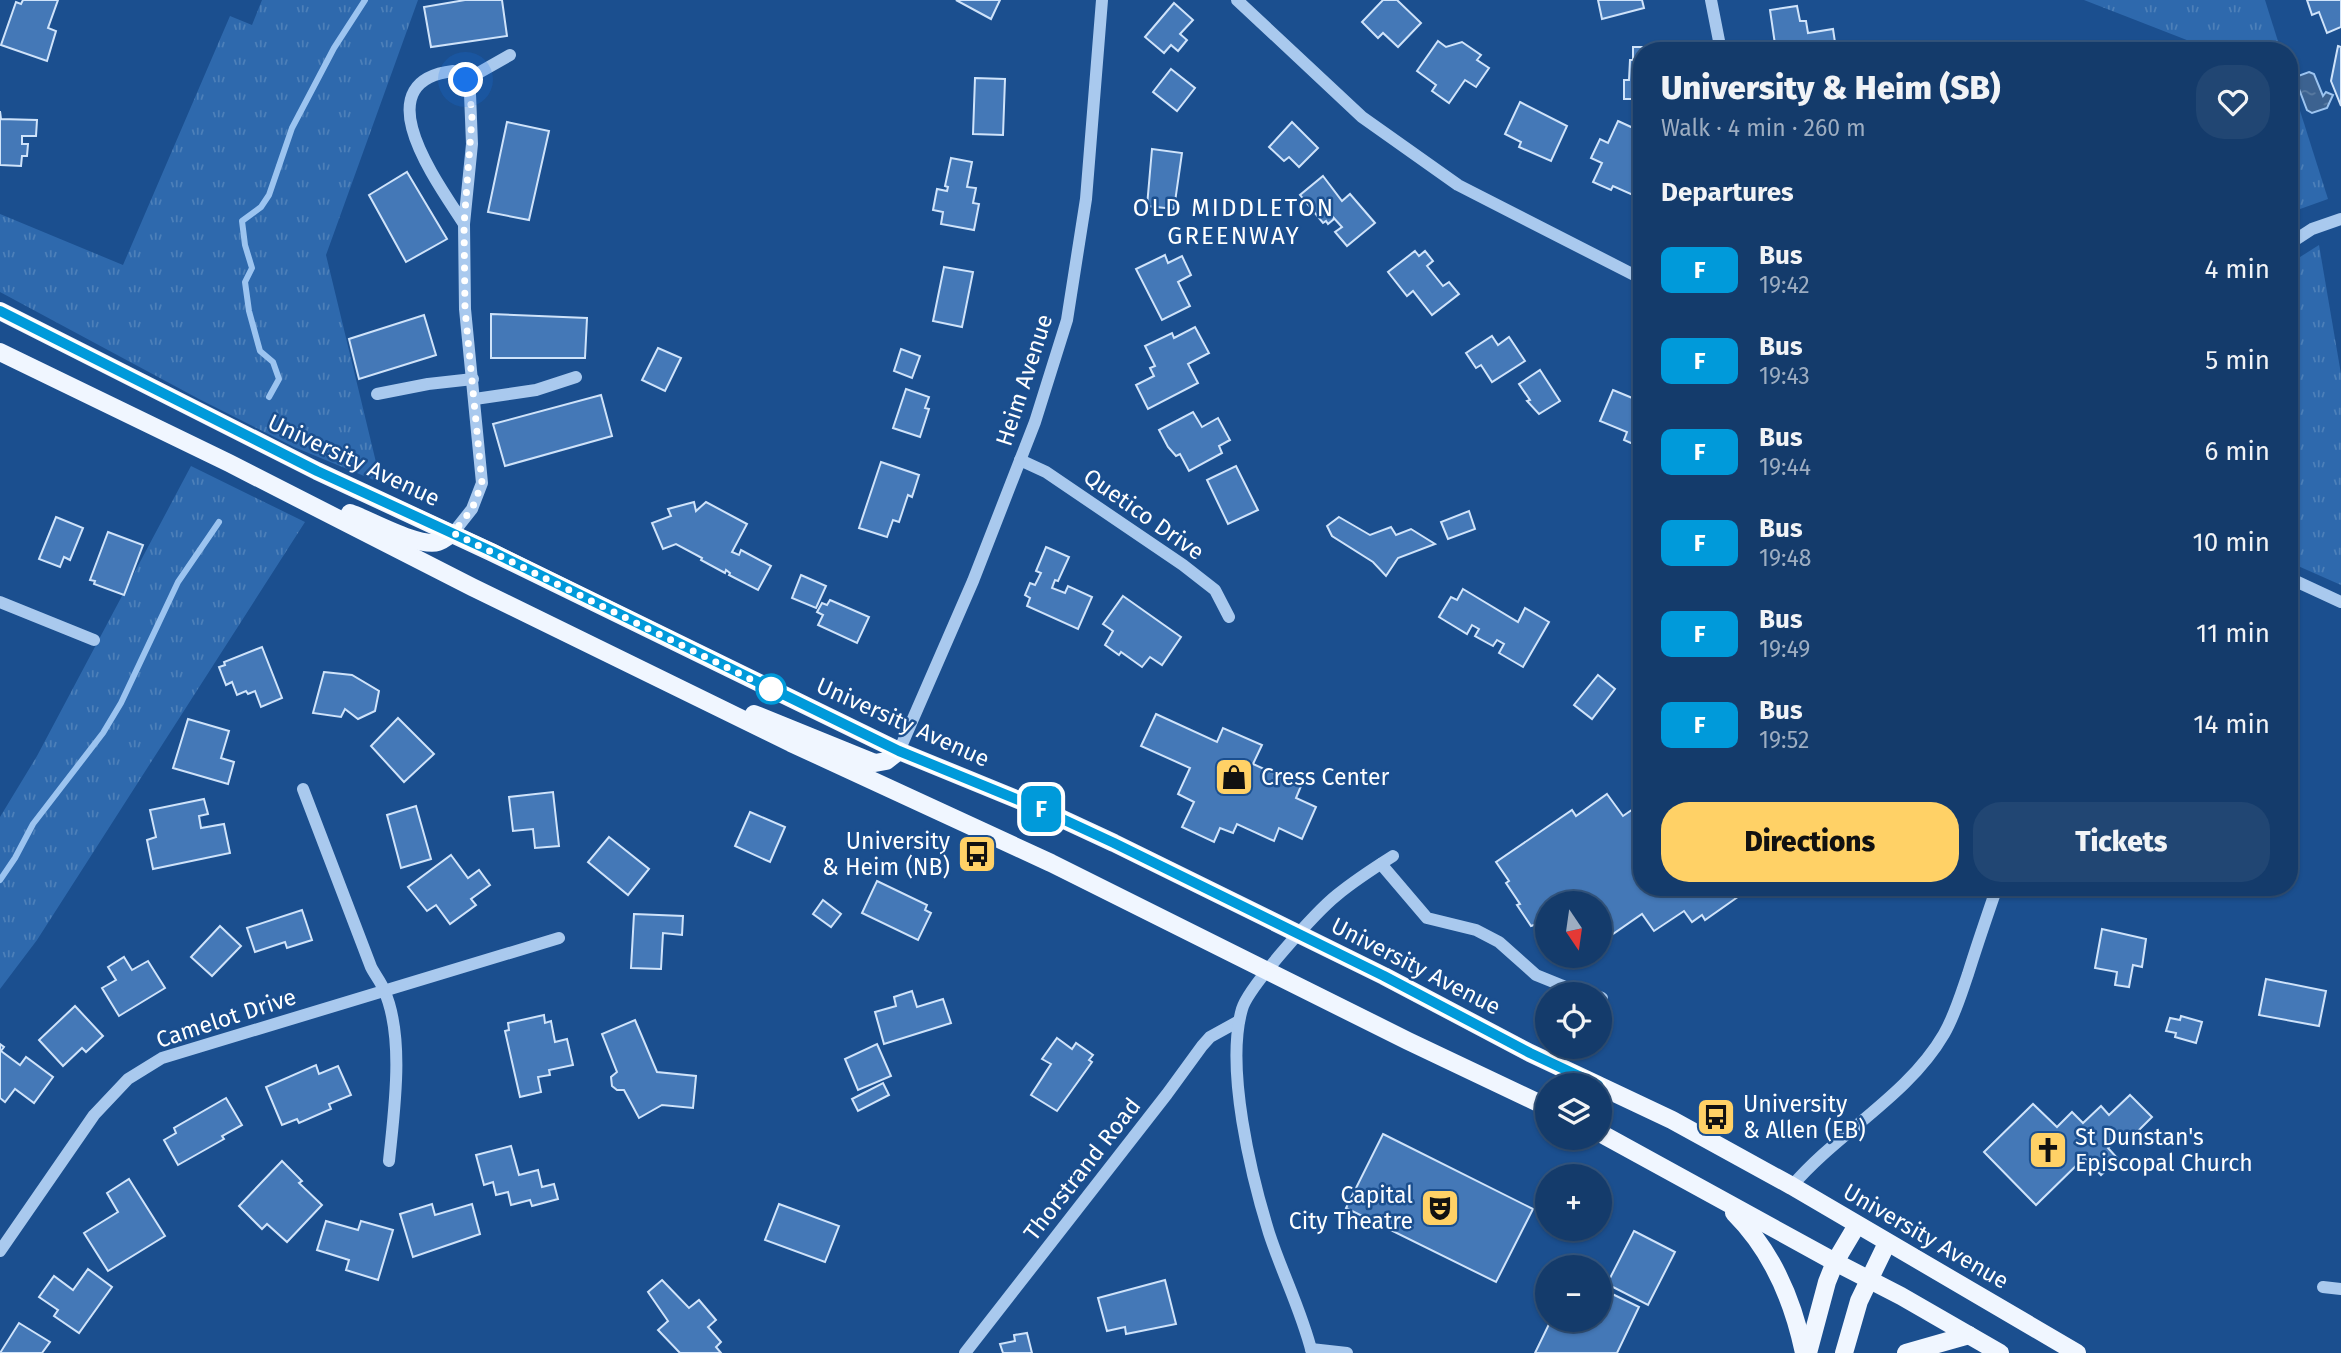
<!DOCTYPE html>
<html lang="en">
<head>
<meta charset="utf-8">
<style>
  body { margin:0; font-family:"Fira Sans",sans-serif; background:#214673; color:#f1f3f6; height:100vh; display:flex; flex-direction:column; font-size:26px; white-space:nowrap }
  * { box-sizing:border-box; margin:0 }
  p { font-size:23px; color:#9dadc1 }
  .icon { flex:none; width:38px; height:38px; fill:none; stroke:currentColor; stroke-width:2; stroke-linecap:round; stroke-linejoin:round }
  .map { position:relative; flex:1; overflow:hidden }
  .sheet { position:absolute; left:1633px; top:42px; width:665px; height:854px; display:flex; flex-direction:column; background:#143b6b; border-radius:28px; box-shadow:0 2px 5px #0004,0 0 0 2px #33557e }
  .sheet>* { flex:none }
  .badge { padding:0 14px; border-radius:10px; font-size:24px; line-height:46px }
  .needle { width:46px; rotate:167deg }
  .controls { position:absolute; left:1535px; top:891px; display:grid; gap:14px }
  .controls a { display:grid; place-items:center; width:77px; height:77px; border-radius:50%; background:#143b6b; box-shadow:0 2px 5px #0004,0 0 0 2px #33557e; font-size:35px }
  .you { position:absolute; width:35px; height:35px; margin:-18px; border:5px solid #fff; border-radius:50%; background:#1a73e8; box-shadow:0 0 0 10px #1a73e833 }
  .map>.badge { position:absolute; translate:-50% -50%; box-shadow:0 0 0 4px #fff }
  h2 { padding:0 28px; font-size:26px; line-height:63px }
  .round { display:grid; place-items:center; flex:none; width:74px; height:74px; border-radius:28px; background:#214673 }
  .summary { display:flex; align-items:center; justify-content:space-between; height:119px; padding:0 28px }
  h1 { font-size:33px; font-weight:800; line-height:52px }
  .button { display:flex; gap:14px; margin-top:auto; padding:14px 28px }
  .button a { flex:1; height:80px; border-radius:28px; background:#ffd166; color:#111; font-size:28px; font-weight:800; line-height:80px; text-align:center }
  .button a+a { background:#214673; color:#f1f3f6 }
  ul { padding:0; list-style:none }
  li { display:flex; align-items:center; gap:21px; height:91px; padding:0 28px }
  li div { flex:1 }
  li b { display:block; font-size:26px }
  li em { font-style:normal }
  li .badge { min-width:77px; font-weight:700; text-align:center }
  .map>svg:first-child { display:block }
</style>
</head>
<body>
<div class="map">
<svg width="2341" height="1353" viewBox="0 0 2341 1353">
  <defs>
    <pattern id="grass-tufts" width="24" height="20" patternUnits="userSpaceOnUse" patternTransform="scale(1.75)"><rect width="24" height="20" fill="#2e69ad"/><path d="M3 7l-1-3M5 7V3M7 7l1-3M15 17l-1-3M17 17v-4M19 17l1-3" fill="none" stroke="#4d80b9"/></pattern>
    <pattern id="water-ripples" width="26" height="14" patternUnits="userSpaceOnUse" patternTransform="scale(1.75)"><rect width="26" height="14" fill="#3c6290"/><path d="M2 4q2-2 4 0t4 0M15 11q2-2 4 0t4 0" fill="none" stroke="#597aa1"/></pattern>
  </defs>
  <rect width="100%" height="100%" fill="#1b4f8f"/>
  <g fill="url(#grass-tufts)">
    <path d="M262,0H418L326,255L381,483L294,447L199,399L0,292V214L123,265L230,16L252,25Z"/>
    <path d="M2084,0H2265L2281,51H2215Z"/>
    <path d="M2289,76L2328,199L2289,213Z"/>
    <path d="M2319,245L2341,374V585L2289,562V264Z"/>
    <path d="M191,466L305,522L37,940L0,989V817L37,756Z"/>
  </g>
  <path fill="url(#water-ripples)" stroke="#9cc4f0" stroke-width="2" d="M2309,72L2314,74L2323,96L2326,92L2333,95L2327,108L2312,113L2307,110L2296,81L2298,76Z"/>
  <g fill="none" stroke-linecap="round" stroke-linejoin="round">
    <g stroke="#9cc4f0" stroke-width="6">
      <path d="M269,397L279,379L273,362L260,351L249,311L245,282L252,268L245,245L242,221L261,207L269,195L292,128L334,48L365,0"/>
      <path d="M0,880L15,858L33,824L103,733L121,703L178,582L219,522"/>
    </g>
  </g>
  <g fill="#4478b7" stroke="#cfe3fa" stroke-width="2">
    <path d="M23,0H58L48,28L56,31L47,61L1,45L16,2L21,4Z"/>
    <path d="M465,0H502L507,36L431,47L424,7Z"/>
    <path d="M956,0H1000L991,19Z"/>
    <path d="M1383,0H1397L1421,23L1398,47L1383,33L1378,38L1362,22Z"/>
    <path d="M1598,0H1642L1644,8L1602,19Z"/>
    <path d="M2307,0H2341V27L2327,33L2319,12L2312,15Z"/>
    <path d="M1174,3L1193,20L1180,34L1187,40L1178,51L1171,45L1164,53L1145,37Z"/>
    <path d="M1797,6L1800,21H1806L1808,33L1833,29L1836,49L1846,48V51H1776L1770,10Z"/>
    <path d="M1438,41L1446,47L1462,42L1481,55L1477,60L1489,68L1476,87L1465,80L1449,103L1432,91L1436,85L1417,71Z"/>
    <path d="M2338,46L2341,47V106L2331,81Z"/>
    <path d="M1633,47H1668V51H1642V99H1624V80H1629L1630,60H1633Z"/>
    <path d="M1171,69L1195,88L1177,111L1153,92Z"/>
    <path d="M975,78L1005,79L1003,135L973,134Z"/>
    <path d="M1520,102L1567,126L1551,161L1519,147L1521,142L1505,134Z"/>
    <path d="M0,111L1,119L37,120L36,136H22V144H28L27,156H22L21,166L0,165Z"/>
    <path d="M1618,121L1642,132V199L1613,186L1611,190L1593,182L1602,163L1591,158L1600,139L1608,143Z"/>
    <path d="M507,122L549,131L529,220L488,212Z"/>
    <path d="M1292,122L1318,148L1299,167L1289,157L1284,161L1269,147Z"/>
    <path d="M1152,149L1182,153L1174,209L1147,206Z"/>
    <path d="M951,158L972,162L967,187L976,188L973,203L979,204L974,230L941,224L943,212L933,210L937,189L947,191L948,187L945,186Z"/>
    <path d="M407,172L447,239L406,262L369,195Z"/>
    <path d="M1323,176L1342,201L1350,194L1375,223L1347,246L1335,232L1342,227L1332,216L1334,219L1328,224L1326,221L1323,223L1300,195Z"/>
    <path d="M1415,251L1419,256L1425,251L1433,261L1427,266L1443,286L1449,282L1459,294L1432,315L1413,291L1407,296L1388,272Z"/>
    <path d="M1165,255L1168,263L1182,256L1191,275L1178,282L1190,306L1162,320L1136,269Z"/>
    <path d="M944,267L973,272L962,327L933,321Z"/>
    <path d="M491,314L587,318L585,358H491Z"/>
    <path d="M424,315L436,355L359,379L349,339Z"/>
    <path d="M1195,327L1209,353L1188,364L1198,383L1148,409L1136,385L1154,376L1150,368L1155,366L1145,346L1172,333L1174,338Z"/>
    <path d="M1492,336L1498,345L1509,337L1525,361L1492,382L1481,365L1476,368L1466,353Z"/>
    <path d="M658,348L681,358L665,391L642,380Z"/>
    <path d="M901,349L920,356L912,378L894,371Z"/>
    <path d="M1540,370L1560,401L1539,414L1527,401L1530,400L1519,384Z"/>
    <path d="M906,389L929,397L925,408L929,409L920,437L893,428Z"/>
    <path d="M1613,390L1642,402L1640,447L1624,440L1627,432L1600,421Z"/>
    <path d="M601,395L612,436L505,466L493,424Z"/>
    <path d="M1193,412L1202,427L1218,418L1230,440L1219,446L1222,453L1189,471L1180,454L1176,456L1168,447L1159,430Z"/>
    <path d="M881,462L919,475L912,497L908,495L899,522L893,520L887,537L859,528Z"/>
    <path d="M1236,466L1258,510L1228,524L1207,480Z"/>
    <path d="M694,502L696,511L706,502L747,524L732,552L739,555L741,550L771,566L758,590L729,575L730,573L726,570L725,573L701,560L702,558L676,544L663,549L652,523L671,516L668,509Z"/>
    <path d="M1469,511L1475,529L1448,539L1441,522Z"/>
    <path d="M56,517L83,528L70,560L64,557L60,567L39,559Z"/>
    <path d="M1339,517L1370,535L1391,527L1396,535L1411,529L1435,544L1398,558L1386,576L1373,562L1332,536L1327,526Z"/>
    <path d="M108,532L143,545L124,595L94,584L95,581L90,580Z"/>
    <path d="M1046,547L1069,557L1058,581L1055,580L1052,588L1065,593L1068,586L1092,597L1078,629L1027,606L1030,598L1025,595L1030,583L1035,585L1041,573L1036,571Z"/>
    <path d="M801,575L826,586L816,608L792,598Z"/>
    <path d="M1463,589L1518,622L1525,608L1549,622L1523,667L1499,653L1504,644L1497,640L1493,646L1475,636L1479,629L1472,625L1467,634L1439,617L1451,597L1457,600Z"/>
    <path d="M1123,596L1181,637L1162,665L1150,657L1142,667L1121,652L1119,655L1105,645L1113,631L1103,624Z"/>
    <path d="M830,600L869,617L857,643L818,625L823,615L817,612L822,603L827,605Z"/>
    <path d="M262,647L282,698L261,707L255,691L248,694L246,691L237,695L232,682L226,685L219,667L225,665L224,662Z"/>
    <path d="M324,672L352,675L379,691L375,711L358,719L345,709L341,717L313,713Z"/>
    <path d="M1598,675L1615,689L1592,719L1574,705Z"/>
    <path d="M1156,714L1217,742L1223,728L1262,745L1253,764L1301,786L1296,798L1316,807L1302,839L1279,828L1274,841L1237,824L1233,833L1220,828L1214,842L1182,827L1194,802L1178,794L1190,768L1141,746Z"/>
    <path d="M398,718L434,754L404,782L371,746Z"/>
    <path d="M188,719L229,731L221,758L234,762L228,784L173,768Z"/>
    <path d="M553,792L559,846L535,848L533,829L513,831L509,797Z"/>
    <path d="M1607,794L1623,816L1642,803V887H1738L1742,894L1705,920L1702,915L1692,922L1684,911L1654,931L1642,914L1600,943V903H1547V942L1534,925L1531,926L1517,905L1520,904L1506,883L1509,881L1496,862L1572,810L1576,816Z"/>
    <path d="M204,799L208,814L199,816L201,828L224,824L230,853L153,869L147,840L156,837L150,810Z"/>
    <path d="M416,806L431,859L401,868L387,815Z"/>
    <path d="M750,812L785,827L770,862L735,846Z"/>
    <path d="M609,837L649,869L628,895L588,862Z"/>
    <path d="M451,855L468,878L479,870L490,885L471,899L476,905L450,924L436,905L427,911L408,887Z"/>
    <path d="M877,881L927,905L925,910L931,913L918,940L862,913Z"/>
    <path d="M823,900L841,914L831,927L813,914Z"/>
    <path d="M302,910L312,940L287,948L285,942L255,952L247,928Z"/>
    <path d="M634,914L683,916L682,935L663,933L661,969L631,968Z"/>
    <path d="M220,926L241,946L212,976L191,957Z"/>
    <path d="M2102,929L2146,939L2142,967L2133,965L2129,987L2115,985L2117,972L2095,968Z"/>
    <path d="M124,957L132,970L148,961L165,988L119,1016L102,988L116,980L108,967Z"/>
    <path d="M2266,979L2326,991L2319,1026L2259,1015Z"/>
    <path d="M912,991L917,1007L943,999L951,1023L884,1044L875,1012L896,1006L894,997Z"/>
    <path d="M75,1006L103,1036L86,1052L82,1048L63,1066L39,1040Z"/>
    <path d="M544,1015L545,1023L551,1021L555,1042L567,1039L573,1065L549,1070L550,1075L538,1077L541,1092L520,1097L505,1031L509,1030L508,1023Z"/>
    <path d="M2181,1016L2202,1022L2196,1043L2175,1037L2176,1033L2166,1031L2170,1018L2180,1020Z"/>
    <path d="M635,1020L657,1072L696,1076L693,1108L662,1105L639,1118L624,1090H617L612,1086L611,1077L617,1072L602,1034Z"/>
    <path d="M1057,1038L1072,1049L1076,1043L1093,1055L1089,1060L1092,1062L1057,1111L1031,1095L1051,1064L1042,1059Z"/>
    <path d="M0,1044L4,1047L1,1051L20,1065L26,1057L53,1077L34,1103L15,1089L5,1102L0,1098Z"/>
    <path d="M877,1044L891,1076L858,1090L845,1059Z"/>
    <path d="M316,1065L319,1074L338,1066L351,1095L329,1104L331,1109L299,1123L297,1119L282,1125L266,1087Z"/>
    <path d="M883,1083L889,1095L858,1111L852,1099Z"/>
    <path d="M2130,1095L2152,1117L2130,1139L2124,1132L2108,1148L2118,1159L2101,1175L2084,1158L2036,1205L1984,1152L2033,1104L2057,1127L2072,1112L2083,1123L2101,1106L2109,1115Z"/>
    <path d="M226,1098L242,1125L222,1136L224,1139L178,1165L164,1140L176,1133L174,1128Z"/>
    <path d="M1383,1134L1533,1209L1496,1282L1346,1208Z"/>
    <path d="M511,1146L519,1175L538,1170L542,1187L554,1184L558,1199L532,1206L530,1200L511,1205L508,1192L496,1195L493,1182L484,1185L476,1155Z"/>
    <path d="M282,1161L302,1181L299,1183L322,1205L287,1242L267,1224L262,1229L239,1206Z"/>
    <path d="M129,1179L165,1236L108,1271L84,1233L118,1212L107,1193Z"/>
    <path d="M432,1204L435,1215L472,1204L480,1234L413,1257L400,1214Z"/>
    <path d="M779,1204L839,1226L825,1262L765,1240Z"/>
    <path d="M326,1221L358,1230L361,1221L393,1230L378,1280L346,1270L349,1260L317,1250Z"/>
    <path d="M1634,1231L1675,1252L1648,1305L1607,1284Z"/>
    <path d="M88,1269L112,1287L79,1333L54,1316L58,1310L39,1297L54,1276L73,1290Z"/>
    <path d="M662,1280L689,1308L699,1300L716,1320L708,1327L721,1342L716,1347L721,1353H680L658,1330L668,1321L648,1292Z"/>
    <path d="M1165,1280L1176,1324L1126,1334L1125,1327L1107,1331L1098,1298Z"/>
    <path d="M1600,1288L1639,1307L1617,1353H1535L1551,1320H1600Z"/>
    <path d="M19,1323L50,1342L42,1353H0Z"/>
    <path d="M1027,1333L1032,1353H1003L1000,1344L1015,1341L1014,1335Z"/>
  </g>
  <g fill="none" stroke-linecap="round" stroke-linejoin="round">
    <g stroke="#a9c9ee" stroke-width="12">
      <path d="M1237,0L1362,117L1458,185L1642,279"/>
      <path d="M1711,0L1721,51"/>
      <path d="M466,80L510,55"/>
      <path d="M2289,244L2312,229L2341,219"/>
      <path d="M377,394L428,384L473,379"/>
      <path d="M475,399L536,390L576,377"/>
      <path d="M1020,460L1046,472L1183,565L1215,590L1229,617"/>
      <path d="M453,533L472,509L482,483L465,309L464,224L472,144L470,94L466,80L453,71C361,82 440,186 464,224"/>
      <path d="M2289,578L2341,602"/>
      <path d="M0,602L94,640"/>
      <path d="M899,751L973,581L1035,422L1067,320L1086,199L1102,0"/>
      <path d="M303,789L371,967C375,975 381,982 384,990C405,1037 394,1111 389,1161"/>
      <path d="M1381,864L1427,918L1476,930L1499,942L1536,975L1583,994"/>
      <path d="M1600,997L1602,998"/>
      <path d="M1792,1186C1838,1132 1908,1096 1944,1034C1955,1015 1961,994 1968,974C1977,945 1987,916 1997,887"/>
      <path d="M0,1251L94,1115L128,1079L162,1058L559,938"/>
      <path d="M2323,1287L2341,1289"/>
      <path d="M1311,1349L1347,1353"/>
      <path d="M965,1353L1167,1094L1202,1046L1210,1037L1239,1021"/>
      <path d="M1312,1353C1302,1312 1282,1273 1269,1233C1251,1175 1225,1068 1242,1009C1248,987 1317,911 1337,895C1354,881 1374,868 1393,856"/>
    </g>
    <g stroke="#f0f6ff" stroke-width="18">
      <path d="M0,311L317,471L491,552L899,751L1043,810L1114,843L1384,976L1530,1053L1598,1085"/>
      <path d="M0,352L229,463L472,587L791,743L1051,863L1408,1041L1547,1107"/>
      <path d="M350,513C370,520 419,548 438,542C443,540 448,536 453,533"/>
      <path d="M754,714L875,763L886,761L899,751"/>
      <path d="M1600,1086L1672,1120L1792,1186L2077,1353"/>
      <path d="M1600,1133L1835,1262L1901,1296L2000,1353"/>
      <path d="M1734,1213C1773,1252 1793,1300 1804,1353"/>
      <path d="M1808,1353L1827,1282L1835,1262L1857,1225"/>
      <path d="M1844,1353L1859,1301L1887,1243"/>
      <path d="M1906,1353L1969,1335"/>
    </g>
  </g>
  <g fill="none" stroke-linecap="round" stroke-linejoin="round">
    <g stroke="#fff" stroke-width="16">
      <path id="line" d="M0,311L317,471L491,551L899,751L1043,810L1114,843L1384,976L1530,1053L1598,1085"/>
    </g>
    <use href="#line" stroke="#009ada" stroke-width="10"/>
    <path stroke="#fff" stroke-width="7" stroke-dasharray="0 12.6" d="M466,80L470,94L472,118L464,225L465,309L482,483L472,509L453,533L779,693L771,689"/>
  </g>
  <defs>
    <g id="shop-square" transform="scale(2.0125)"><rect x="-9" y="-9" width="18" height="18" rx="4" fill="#ffd166" stroke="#1b4f8f"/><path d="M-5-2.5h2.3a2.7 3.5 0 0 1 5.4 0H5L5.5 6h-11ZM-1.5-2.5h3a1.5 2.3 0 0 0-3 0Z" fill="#111"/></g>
    <g id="bus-square" transform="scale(2.0125)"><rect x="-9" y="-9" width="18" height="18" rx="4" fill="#ffd166" stroke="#1b4f8f"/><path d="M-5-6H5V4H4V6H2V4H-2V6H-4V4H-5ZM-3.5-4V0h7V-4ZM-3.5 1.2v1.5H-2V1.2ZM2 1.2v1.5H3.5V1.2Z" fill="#111"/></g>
    <g id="church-square" transform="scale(2.0125)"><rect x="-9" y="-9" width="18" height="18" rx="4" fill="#ffd166" stroke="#1b4f8f"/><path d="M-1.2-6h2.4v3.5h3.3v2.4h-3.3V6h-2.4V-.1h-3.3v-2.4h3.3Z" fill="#111"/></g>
    <g id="theatre-square" transform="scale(2.0125)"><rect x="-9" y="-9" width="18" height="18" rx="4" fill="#ffd166" stroke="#1b4f8f"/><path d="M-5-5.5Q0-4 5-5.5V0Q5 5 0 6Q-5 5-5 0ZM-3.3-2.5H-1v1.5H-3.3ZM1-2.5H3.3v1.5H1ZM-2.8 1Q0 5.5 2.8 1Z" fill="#111"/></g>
  </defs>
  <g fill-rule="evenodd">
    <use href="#shop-square" x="1234" y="777"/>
    <use href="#bus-square" x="977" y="854"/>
    <use href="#bus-square" x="1716" y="1117"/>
    <use href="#church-square" x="2048" y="1150"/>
    <use href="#theatre-square" x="1440" y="1208"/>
  </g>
  <circle fill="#fff" stroke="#009ada" stroke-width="3.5" cx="771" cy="689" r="14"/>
  <g text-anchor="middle" stroke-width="5" stroke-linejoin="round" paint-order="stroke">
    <g font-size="23" fill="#fff" stroke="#1b4f8f">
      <text transform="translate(1024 380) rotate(-72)" y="8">Heim Avenue</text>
      <text transform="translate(354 460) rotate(25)" y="8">University Avenue</text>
      <text transform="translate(1144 514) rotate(35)" y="8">Quetico Drive</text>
      <text transform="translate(903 722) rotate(24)" y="8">University Avenue</text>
      <text transform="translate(1416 966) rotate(27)" y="8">University Avenue</text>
      <text transform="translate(226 1018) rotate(-18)" y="8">Camelot Drive</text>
      <text transform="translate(1082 1169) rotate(-52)" y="8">Thorstrand Road</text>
      <text transform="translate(1926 1236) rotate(30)" y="8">University Avenue</text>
    </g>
    <g font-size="23" fill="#fff" stroke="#1b4f8f" text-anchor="start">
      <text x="1261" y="785">Cress Center</text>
      <text x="950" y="849" text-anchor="end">University<tspan x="950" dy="26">&amp; Heim (NB)</tspan></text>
      <text x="1743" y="1112">University<tspan x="1743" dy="26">&amp; Allen (EB)</tspan></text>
      <text x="2075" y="1145">St Dunstan's<tspan x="2075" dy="26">Episcopal Church</tspan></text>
      <text x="1413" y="1203" text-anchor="end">Capital<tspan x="1413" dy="26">City Theatre</tspan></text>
    </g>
    <g font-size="24" letter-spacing="2" fill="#fff" stroke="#1b4f8f">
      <text x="1234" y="216">OLD MIDDLETON<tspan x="1234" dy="28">GREENWAY</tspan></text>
    </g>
  </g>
</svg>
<div class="controls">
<a><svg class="needle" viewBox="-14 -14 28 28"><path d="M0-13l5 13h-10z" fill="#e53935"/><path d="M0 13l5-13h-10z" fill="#9dadc1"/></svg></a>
<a><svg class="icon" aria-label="locate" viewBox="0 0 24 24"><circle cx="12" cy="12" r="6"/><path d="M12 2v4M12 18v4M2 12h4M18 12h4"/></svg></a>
<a><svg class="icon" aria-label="layers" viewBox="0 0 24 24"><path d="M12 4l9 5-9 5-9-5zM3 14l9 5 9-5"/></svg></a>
<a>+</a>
<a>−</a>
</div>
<div class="you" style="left:466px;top:80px"></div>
<b class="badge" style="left:1041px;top:809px;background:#009ada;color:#fff">F</b>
<section class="sheet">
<div class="summary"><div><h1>University &amp; Heim (SB)</h1><p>Walk · 4 min · 260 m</p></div><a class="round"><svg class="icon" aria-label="heart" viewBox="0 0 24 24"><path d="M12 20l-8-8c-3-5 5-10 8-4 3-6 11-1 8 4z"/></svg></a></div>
<h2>Departures</h2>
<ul>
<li><span class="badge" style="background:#009ada;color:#fff">F</span><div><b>Bus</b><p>19:42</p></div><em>4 min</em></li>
<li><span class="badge" style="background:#009ada;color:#fff">F</span><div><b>Bus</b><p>19:43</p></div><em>5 min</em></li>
<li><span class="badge" style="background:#009ada;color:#fff">F</span><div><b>Bus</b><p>19:44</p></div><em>6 min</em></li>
<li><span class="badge" style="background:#009ada;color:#fff">F</span><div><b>Bus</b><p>19:48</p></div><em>10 min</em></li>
<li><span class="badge" style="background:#009ada;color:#fff">F</span><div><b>Bus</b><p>19:49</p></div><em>11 min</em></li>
<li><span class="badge" style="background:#009ada;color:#fff">F</span><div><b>Bus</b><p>19:52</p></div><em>14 min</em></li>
</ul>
<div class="button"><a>Directions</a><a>Tickets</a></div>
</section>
</div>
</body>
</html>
